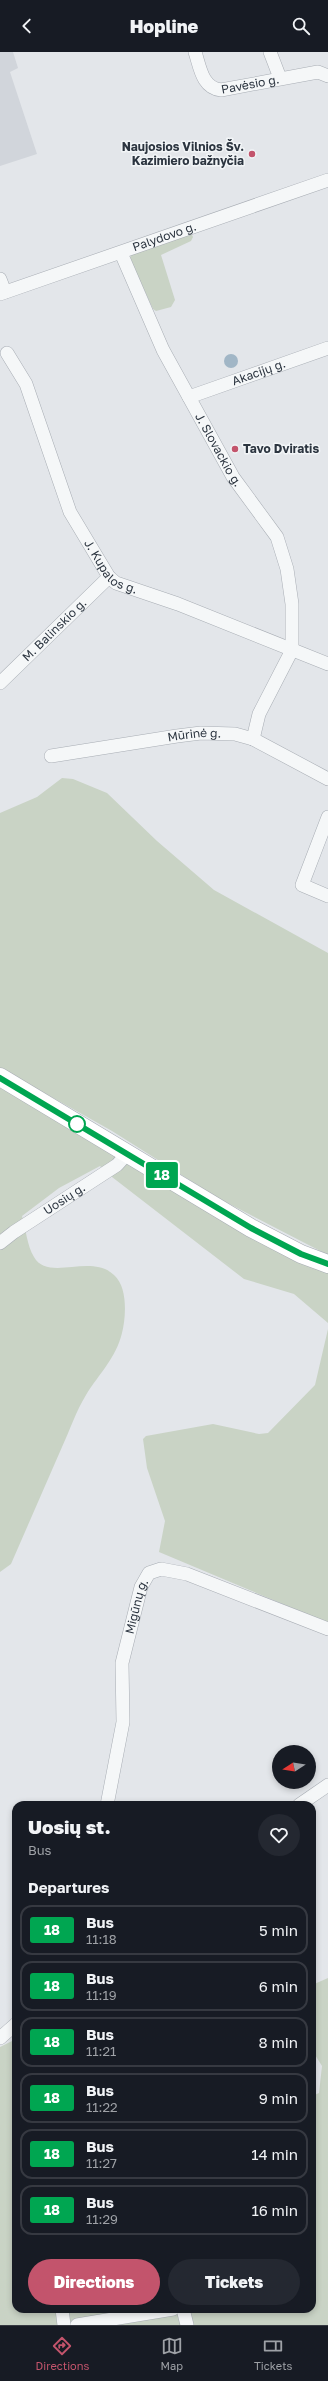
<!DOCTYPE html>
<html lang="en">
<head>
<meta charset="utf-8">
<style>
  body { margin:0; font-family:"Golos Text",sans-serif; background:#242831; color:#f1f3f6; height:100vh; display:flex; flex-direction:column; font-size:15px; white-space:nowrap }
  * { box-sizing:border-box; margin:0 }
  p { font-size:13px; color:#9ea1a6 }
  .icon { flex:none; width:22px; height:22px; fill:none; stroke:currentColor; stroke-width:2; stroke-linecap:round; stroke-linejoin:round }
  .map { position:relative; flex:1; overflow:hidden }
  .details { position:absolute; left:12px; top:1749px; width:304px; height:512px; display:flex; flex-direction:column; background:#171b24; border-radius:12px; box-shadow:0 2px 6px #0003 }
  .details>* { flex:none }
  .badge { padding:0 8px; border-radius:3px; font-size:14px; line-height:26px }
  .needle { width:26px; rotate:258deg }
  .buttons { position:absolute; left:272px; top:1693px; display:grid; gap:8px }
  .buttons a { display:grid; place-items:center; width:44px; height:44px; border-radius:50%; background:#171b24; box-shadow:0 2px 6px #0003; font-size:20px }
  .map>.badge { position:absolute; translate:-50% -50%; box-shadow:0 0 0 2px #fff }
  h2 { padding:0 16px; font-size:15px; line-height:36px }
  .round { display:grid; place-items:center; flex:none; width:42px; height:42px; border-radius:21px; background:#242831 }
  .head { display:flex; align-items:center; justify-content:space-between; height:68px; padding:0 16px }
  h1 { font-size:19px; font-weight:800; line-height:30px }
  .primary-button { display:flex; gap:8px; margin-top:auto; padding:8px 16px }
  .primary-button a { flex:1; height:46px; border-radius:24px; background:#c3546c; color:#fff; font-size:16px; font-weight:800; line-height:46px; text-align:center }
  .primary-button a+a { background:#242831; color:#f1f3f6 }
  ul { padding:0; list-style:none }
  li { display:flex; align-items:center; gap:12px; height:50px; margin:0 8px 6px; padding:0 8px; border:2px solid #363941; border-radius:12px }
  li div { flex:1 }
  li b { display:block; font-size:15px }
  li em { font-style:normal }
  li .badge { min-width:44px; font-weight:700; text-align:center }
  header { display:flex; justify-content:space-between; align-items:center; height:52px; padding:0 16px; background:#171b24; font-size:18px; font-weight:800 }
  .tabs { display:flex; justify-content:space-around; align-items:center; height:56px; border-top:1px solid #363941; background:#171b24; font-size:11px; color:#9ea1a6 }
  .tabs a { display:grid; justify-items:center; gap:2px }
  .tabs .active { color:#c3546c }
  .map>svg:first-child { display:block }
</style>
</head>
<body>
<header><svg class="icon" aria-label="back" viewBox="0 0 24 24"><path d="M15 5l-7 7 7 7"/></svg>Hopline<svg class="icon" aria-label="search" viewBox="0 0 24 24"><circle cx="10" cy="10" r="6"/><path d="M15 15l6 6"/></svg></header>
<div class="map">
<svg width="328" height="2273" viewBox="0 0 328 2273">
  <rect width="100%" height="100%" fill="#e3e6ea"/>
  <path fill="#d1d5db" d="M0,0H13L18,16L10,20L37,102L0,114Z"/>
  <g fill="#c9d3c5">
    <path d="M191,181L193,185L191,189L161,203L175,248L171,255L156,259L153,257L130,207L131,203Z"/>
    <path d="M62,726L73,727L107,741L157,789L214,838L328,901V1203L218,1146L112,1079L0,1016V761L37,745Z"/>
    <path d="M0,1035L209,1160L328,1219V1271L294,1242L244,1227L112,1125L100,1114L59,1136L22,1164C26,1177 27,1194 34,1205C48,1230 91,1201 114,1223C128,1235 126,1265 122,1281C116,1306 99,1322 86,1343C76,1359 70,1378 62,1395C45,1434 28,1473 11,1512L0,1520Z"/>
    <path d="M328,1277V1571L159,1500L165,1469L147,1416L143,1387L146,1384L213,1372L259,1382L268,1381L315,1333Z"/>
    <path d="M328,1926V2273H0V1995L16,1987V2257H312V2044L319,2041L322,2014L312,1998V1933Z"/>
  </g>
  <circle fill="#a1b6c6" cx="231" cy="309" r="7"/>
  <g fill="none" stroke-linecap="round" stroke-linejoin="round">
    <g stroke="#a8adb4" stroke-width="14">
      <g id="minor">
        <path id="s1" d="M195,0C200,15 202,36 221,38L318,20L328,24"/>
        <path d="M270,0L280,26"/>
        <path id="s2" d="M121,201L163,298L233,425L277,485L287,517L292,552V598L259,662L253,687"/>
        <path d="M0,227L5,240"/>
        <path id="s3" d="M0,242L328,128"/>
        <path id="s4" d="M7,301L26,332L70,460L109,525L116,531L178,552L328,612"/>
        <path id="s5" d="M189,345L328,296"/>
        <path id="s6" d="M0,631L109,525"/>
        <path id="s7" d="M51,704L177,684L201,681L235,682L253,687L328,727"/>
        <path d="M328,765L302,833L328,844"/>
        <path id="s8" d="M0,1191L14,1180L117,1113L127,1102"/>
        <path id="s9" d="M107,1753L123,1670L122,1611L141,1535L149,1521L161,1517L187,1522L328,1577"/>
        <path d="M299,1753L328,1733"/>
        <path d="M0,1986L16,1972"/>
        <path d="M62,2257L64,2273"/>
        <path d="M183,2257L187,2273"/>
        <path d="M77,2273L173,2257"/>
      </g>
    </g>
    <g stroke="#a8adb4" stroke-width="19">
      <path id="secondary" d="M0,1025L251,1176L301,1202L328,1212"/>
    </g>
    <use href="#minor" stroke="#f5f7f8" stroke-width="13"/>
    <use href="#secondary" stroke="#fff" stroke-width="18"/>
  </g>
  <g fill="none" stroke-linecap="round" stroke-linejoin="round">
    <g stroke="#fff" stroke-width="9">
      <path id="line" d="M0,1026L251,1176L301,1202L328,1212"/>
    </g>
    <use href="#line" stroke="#00a651" stroke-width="6"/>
  </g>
  <g fill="#c3546c" stroke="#f2f5f7" stroke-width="1.5">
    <circle cx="252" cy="102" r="4"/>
    <circle cx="235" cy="397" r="4"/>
  </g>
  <circle fill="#fff" stroke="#00a651" stroke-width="2" cx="77" cy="1072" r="8"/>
  <g text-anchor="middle" stroke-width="3" stroke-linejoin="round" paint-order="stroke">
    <g font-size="12" fill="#2c3540" stroke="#f2f5f7">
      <text dy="4" stroke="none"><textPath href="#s1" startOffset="79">Pavėsio g.</textPath></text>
      <text dy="4" stroke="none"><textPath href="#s3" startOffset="174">Palydovo g.</textPath></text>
      <text dy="4" stroke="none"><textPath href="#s5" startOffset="74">Akacijų g.</textPath></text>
      <text dy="4" stroke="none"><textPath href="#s2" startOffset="220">J. Slovackio g.</textPath></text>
      <text dy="4" stroke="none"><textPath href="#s4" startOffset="242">J. Kupalos g.</textPath></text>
      <text dy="4" stroke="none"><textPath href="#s6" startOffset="76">M. Balinskio g.</textPath></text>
      <text dy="4" stroke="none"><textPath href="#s7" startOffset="145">Mūrinė g.</textPath></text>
      <text dy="4" stroke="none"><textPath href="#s8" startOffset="78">Uosių g.</textPath></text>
      <text dy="4" stroke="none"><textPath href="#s9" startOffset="202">Migūnų g.</textPath></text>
    </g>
    <g font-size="12" font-weight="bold" fill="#2c3540" stroke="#f2f5f7" text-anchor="end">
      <text x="244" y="99">Naujosios Vilnios Šv.<tspan x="244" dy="14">Kazimiero bažnyčia</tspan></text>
      <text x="243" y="401" text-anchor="start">Tavo Dviratis</text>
    </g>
  </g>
</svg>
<div class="buttons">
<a><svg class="needle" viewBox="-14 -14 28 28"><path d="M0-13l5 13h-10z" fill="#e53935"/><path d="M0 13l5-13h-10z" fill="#9ea1a6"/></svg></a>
</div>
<b class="badge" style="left:162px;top:1123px;background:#00a651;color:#fff">18</b>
<section class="details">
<div class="head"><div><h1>Uosių st.</h1><p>Bus</p></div><a class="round"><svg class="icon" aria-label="heart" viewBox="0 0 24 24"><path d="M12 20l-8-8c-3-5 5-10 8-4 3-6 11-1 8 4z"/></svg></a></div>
<h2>Departures</h2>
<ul>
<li><span class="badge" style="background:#00a651;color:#fff">18</span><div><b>Bus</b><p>11:18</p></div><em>5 min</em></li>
<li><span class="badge" style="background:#00a651;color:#fff">18</span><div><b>Bus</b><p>11:19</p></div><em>6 min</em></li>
<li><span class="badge" style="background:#00a651;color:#fff">18</span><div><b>Bus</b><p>11:21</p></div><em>8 min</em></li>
<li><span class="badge" style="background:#00a651;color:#fff">18</span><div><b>Bus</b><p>11:22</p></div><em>9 min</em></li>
<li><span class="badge" style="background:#00a651;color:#fff">18</span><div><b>Bus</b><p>11:27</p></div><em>14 min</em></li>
<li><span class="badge" style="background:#00a651;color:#fff">18</span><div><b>Bus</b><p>11:29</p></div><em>16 min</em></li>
</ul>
<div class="primary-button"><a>Directions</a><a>Tickets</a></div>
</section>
</div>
<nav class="tabs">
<a class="active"><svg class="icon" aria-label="directions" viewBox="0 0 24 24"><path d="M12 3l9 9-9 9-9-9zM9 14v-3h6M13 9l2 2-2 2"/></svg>Directions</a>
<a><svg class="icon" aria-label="map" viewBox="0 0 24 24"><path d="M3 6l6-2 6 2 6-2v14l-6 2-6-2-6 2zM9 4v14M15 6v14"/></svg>Map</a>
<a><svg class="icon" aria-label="tickets" viewBox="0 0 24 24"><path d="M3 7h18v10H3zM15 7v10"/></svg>Tickets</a>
</nav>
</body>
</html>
